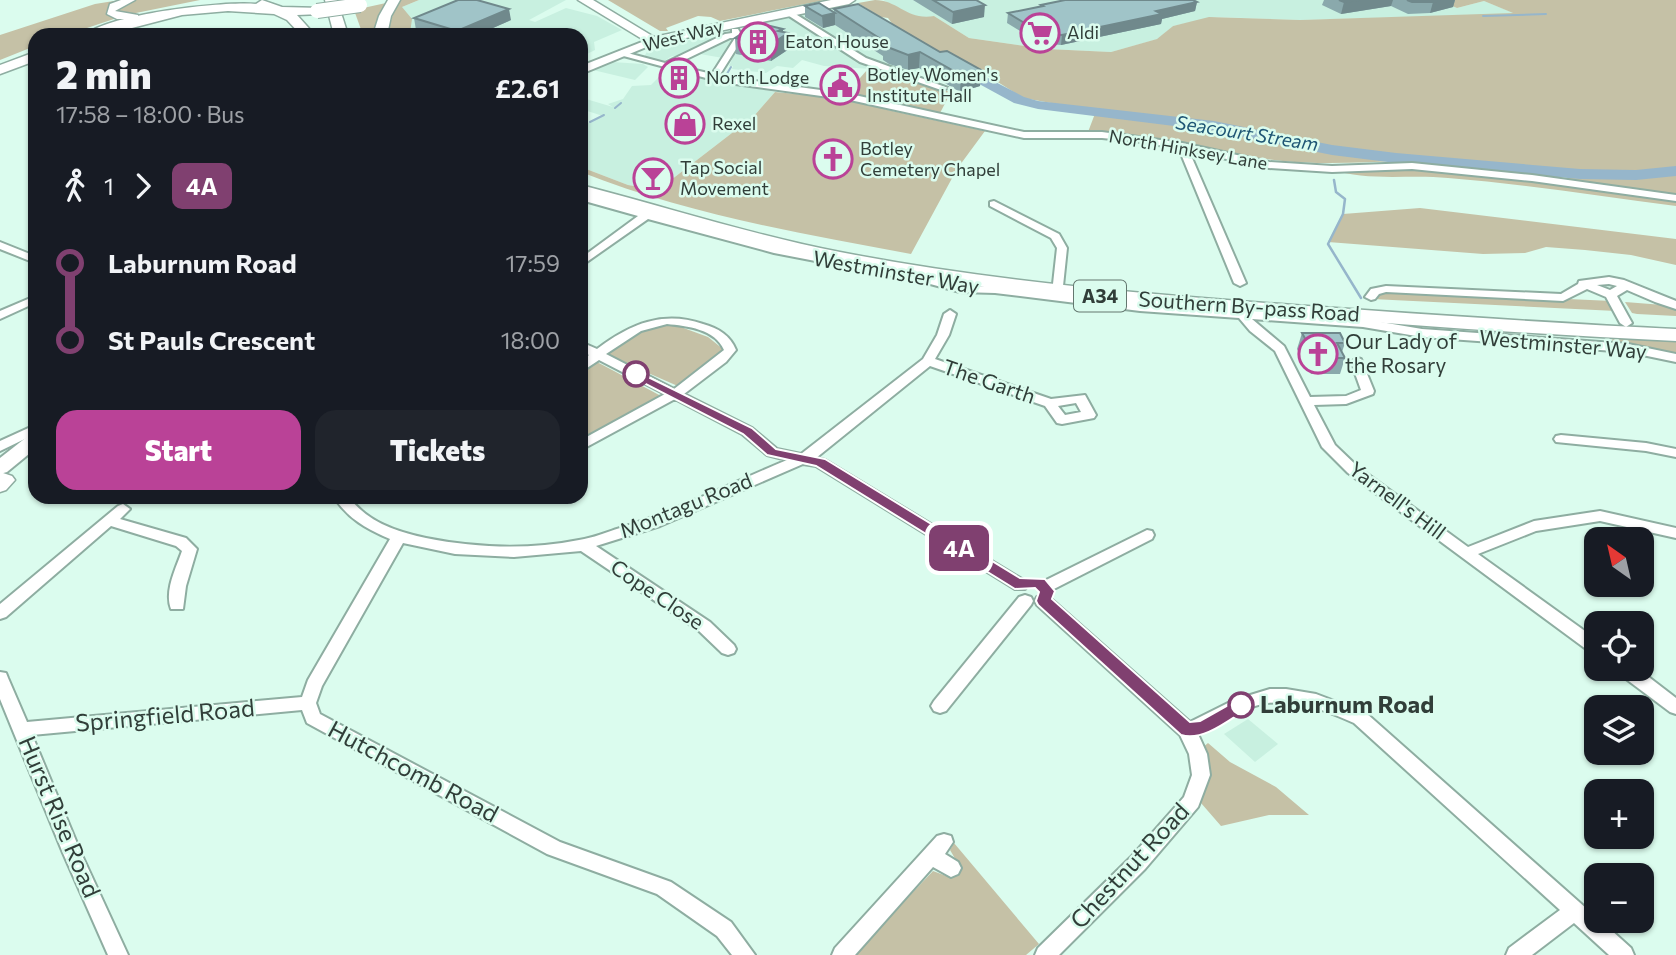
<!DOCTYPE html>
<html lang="en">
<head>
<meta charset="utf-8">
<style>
  body { margin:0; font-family:Commissioner,sans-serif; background:#20242c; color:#f1f3f6; height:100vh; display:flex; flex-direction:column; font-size:26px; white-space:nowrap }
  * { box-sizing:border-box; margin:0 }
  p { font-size:23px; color:#9ea1a6 }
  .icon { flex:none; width:38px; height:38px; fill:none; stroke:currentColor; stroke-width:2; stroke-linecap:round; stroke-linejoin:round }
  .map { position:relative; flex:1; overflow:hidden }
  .details { position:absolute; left:28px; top:28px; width:560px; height:476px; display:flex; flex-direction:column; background:#171b24; border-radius:21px; box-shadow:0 2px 5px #0004 }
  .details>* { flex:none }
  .badge { padding:0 14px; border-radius:10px; font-size:24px; line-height:46px }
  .needle { width:46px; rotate:326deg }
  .controls { position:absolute; left:1584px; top:527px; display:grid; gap:14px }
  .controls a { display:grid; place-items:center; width:70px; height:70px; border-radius:14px; background:#171b24; box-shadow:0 2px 5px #0004; font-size:35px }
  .map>.badge { position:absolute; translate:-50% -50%; box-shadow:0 0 0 4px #fff }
  .legs { display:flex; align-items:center; gap:10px; height:77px; padding:0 28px; font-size:23px }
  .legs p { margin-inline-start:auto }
  .summary { display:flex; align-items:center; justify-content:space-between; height:119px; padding:0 28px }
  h1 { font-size:38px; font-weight:800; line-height:52px }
  .action { display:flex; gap:14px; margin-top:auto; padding:14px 28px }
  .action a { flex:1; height:80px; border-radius:21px; background:#ba4297; color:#fff; font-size:28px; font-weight:800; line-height:80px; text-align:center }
  .action a+a { background:#20242c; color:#f1f3f6 }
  ul { padding:0 28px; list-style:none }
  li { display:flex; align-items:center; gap:24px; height:77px; font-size:26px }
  li i { display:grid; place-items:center; width:10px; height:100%; margin:0 9px; background:currentColor }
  li i::after { content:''; width:18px; height:18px; margin:-9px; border:5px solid; border-radius:50%; background:#171b24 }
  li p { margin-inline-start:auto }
  li:first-child i { background:linear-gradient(#0000 50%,currentColor 0) }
  li:last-child i { background:linear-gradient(currentColor 50%,#0000 0) }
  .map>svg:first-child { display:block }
</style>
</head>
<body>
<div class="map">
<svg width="1676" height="955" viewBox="0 0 1676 955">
  <rect width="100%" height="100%" fill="#dbfcee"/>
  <g fill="#c8f0e0">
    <path d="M419,0H566L529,20L535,22L566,8L597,16L622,30L594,42L595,50L581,57V35H409L402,7Z"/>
    <path d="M883,0H1438L1457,8L1484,1L1516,14L1300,20L1216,17L1173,26L1158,39L1111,52L1047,49L969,38L934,16L920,19Z"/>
    <path d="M845,6L943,65L905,79L872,69L824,66L802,60L793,68L777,66L766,73L732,69L733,66H729L739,44L750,30L760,23Z"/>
    <path d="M718,33H731L735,39L723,58L700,54L672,56L664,61L644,57L648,50Z"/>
    <path d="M612,62L643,64L648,67L635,80L593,70Z"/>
    <path d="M667,69L775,92L754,116L658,190L628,185L581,167V121L590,123L603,116L581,109V101L586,99L613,107L608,104L623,99L632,86L651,85Z"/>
    <path d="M1248,719L1278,744L1255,762L1224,734Z"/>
  </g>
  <g fill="#c5c1a6">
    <path d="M120,0L109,5L106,13L117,18L66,35H35V46L0,60V35L95,4Z"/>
    <path d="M135,0H200L131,14L118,11L119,7Z"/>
    <path d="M400,0H419L402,7L412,19L410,33L387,35L394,10Z"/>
    <path d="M608,0H825L720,21L711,17L698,16L666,28L668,31H660Z"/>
    <path d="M875,0C898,0 908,21 934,16L969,38L1047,49L1111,52L1157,39L1173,26L1209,17L1300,20L1513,13L1484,1L1457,8L1438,0H1676V195L1565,180L1578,174C1497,167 1415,162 1334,150C1256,139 1177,112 1097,112L1231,131L1336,153L1406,161C1365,162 1324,165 1283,161C1218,155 1154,134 1088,132L1096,111L1023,98L985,74L918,46L896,29L888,18L881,17L858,3Z"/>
    <path d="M386,3L374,35H363L354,10Z"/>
    <path d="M872,69L951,92L940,113L846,94L867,70Z"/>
    <path d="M775,92L848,99L888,110L985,131L957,169L911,254C799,233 687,214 581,172V167L628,185L658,190L754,116Z"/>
    <path d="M1412,166L1676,198V206C1600,196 1524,184 1448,178C1411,174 1365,182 1332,169Z"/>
    <path d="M1420,208L1676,239V265L1631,255L1585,250L1546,247L1525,253L1483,254L1328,242L1343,214Z"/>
    <path d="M1395,291L1612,301L1616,311L1372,299L1378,292Z"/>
    <path d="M1625,302L1676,306V316L1637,314L1632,313Z"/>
    <path d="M670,323L708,337L723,349L680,387L607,355L643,328Z"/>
    <path d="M1613,335L1676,341V354L1612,342Z"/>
    <path d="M597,362L663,397L581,445V374Z"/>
    <path d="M1208,743L1230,762L1276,787L1309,815H1269L1221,826L1201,803L1209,772L1202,748Z"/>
    <path d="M954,843L1039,944L1026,955H853L933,871L949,877L960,867L950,850Z"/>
  </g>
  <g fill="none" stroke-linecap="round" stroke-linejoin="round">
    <g stroke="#96b6cb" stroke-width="2">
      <path d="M1483,16L1546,14"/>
      <path d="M725,77L731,67"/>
      <path d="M615,108L621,103"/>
      <path d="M590,122L604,115"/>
    </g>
    <path stroke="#96b6cb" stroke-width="2.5" d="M1334,180L1336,192L1345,199L1343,214L1328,244L1361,298"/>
    <path fill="#96b6cb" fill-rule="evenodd" d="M955,61L1024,97L1038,101L1214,121L1332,145L1396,153L1580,169L1636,170L1676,166V176L1636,180L1580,179L1396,163L1332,155L1214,131L1038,109L1014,103L950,68V62Z"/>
    <g stroke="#8eada1" stroke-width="4">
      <g id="minor">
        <path d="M789,10L866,58L948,88L941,90L860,62L786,14L785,12Z"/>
        <path d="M732,29H738L743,38L719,76L850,94L1024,132H1102L1182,143L1269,162L1332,166L1412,163L1532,175L1676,195V201L1532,181L1412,169L1332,172L1269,168L1189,151L1246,283L1240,286L1234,283L1179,149L1143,142L1102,138H1024L850,100L721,82L616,54L620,51L665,63L725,34L732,33ZM730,38H735L712,74L674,65Z"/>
        <path d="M581,194L775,247L921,275L961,286L995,287L1140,303L1363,319L1422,329L1628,344L1676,354V362L1628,352L1422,337L1363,327L1252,319L1284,346L1310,397L1346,396L1361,390L1351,362L1357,358L1361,359L1374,391L1373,394L1346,404L1314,405L1335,445L1358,467L1468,547L1534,521L1600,511L1676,528V538L1600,521L1536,531L1478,554L1596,639V654L1590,652L1348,473L1322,447L1275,351L1250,331L1239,318L1140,311L995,293L960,292L919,281L774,253L648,219L581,266V258L638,216L581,200Z"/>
        <path d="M994,201L1059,234L1067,248L1063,286L1059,287L1053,284L1057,248L1051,238L990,206V202Z"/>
        <path d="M0,242L35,256V263L0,249Z"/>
        <path d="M1609,277L1624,280L1676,301V309L1655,302L1627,290L1617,296L1632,323L1626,327L1620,323L1606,297L1587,289L1563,301L1386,292L1379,294L1375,299L1371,300L1365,297L1371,289L1386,286L1561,294L1578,284L1579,281ZM1609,284L1617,286L1610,290L1597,285Z"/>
        <path d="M35,296V303L0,319V311Z"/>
        <path d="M950,310L956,314L949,335L935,359L1051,399L1085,395L1096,415L1094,418L1062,424L1057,423L1045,406L930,366L816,458L825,460L1025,581L1028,585L1025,589H1015L816,466L803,464L660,526L596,546L710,622L734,645L736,649L734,653L728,655L722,653L698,630L581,551L514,557L455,554L403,543L322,686L316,703L320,714L560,842L671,882L731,922L755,955H732L717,936L657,894L547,854L307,723L302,710L32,735L81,853L128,955H108L63,853L0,699V672L6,673L8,678L27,722L302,697L308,680L390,539C367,529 348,519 334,497H349C367,522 397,532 426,538C476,548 529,550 579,540C593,538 607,532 620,528C677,510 732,483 787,460L767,455L742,434L675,399L581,450V440L665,394L599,360L581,372V362L589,355L581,351V342L597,349C630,324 663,310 703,324C718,328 730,335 736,350L726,362L684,394L752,428L777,449L801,454L923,359L937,335L944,314ZM667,324C687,326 715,329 724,350L674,389L606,354L641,331ZM1076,403L1081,412L1065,415L1058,406Z"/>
        <path d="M35,425V434L0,451V441Z"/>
        <path d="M1561,435L1646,443L1676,449V457L1646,451L1556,442L1554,439L1556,436Z"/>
        <path d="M123,504L130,509L120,519L186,538L197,549L186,586L183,609H171C164,591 176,568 182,551L176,546L111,526L6,617L0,619V604L118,506Z"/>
        <path d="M1147,530L1152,531L1154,535L1152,539L1050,591H1040L1037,587L1040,583Z"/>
        <path d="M1025,595L1031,597L1033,601L1031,605L946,711L940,713L934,711L931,706L934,701L1019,597Z"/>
        <path d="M1043,595L1049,597L1190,722L1234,700L1270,689H1286L1316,694L1366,713L1596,917V920H1600L1631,948L1634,955H1609L1574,923L1532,955H1506L1509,948L1560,910L1354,723C1321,708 1283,693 1247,709C1230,717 1216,728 1198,734L1207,754L1210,775L1198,807L1145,869L1059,955H1035L1038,948L1131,857L1184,797L1192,775L1189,754L1180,735L1037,605L1035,601L1037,597Z"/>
        <path d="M1616,668H1637L1676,698V714L1670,712L1618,673Z"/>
        <path d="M944,834L951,836L953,842L945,854L958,862L961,868L958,874L951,877L933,867L855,955H832L835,948L937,836Z"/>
      </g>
    </g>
    <g stroke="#8eada1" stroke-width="3">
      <g id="tertiary">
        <path d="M121,0H135L115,11L138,15V19H117L107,14L110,4Z"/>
        <path d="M0,472L12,476L15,480L6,490L0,492Z"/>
      </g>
    </g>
    <g stroke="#8eada1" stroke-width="4">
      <g id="secondary">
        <path d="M652,38L658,41L656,43L581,74V66Z"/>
        <path d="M35,434V449L7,472L0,474V458L28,436Z"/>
      </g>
    </g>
    <g stroke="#8eada1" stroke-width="3">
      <path id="primary" d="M578,0H593L654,37L831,0H855L849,4L652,45Z"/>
    </g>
    <g stroke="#8eada1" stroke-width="3">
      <g id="trunk">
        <path d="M262,0L282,7L322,8V14L297,15L315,35H301L287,20L274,14L228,11L182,15L105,35H85C110,14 222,1 256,4Z"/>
        <path d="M325,0H337L348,35H334Z"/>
        <path d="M388,0H400L391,16L387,35H373L379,16Z"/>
        <path d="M35,52V61L0,74V65Z"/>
        <path d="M581,185C667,207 752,235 840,252C989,281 1141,294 1293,305C1420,314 1548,323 1676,329V341C1548,335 1420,326 1293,316C1141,305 989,293 839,263C752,246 667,219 581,195Z"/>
      </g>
    </g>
    <use href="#minor" fill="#fff" fill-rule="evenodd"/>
    <use href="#tertiary" fill="#fff" fill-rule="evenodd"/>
    <use href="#secondary" fill="#fff" fill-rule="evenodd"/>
    <use href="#primary" fill="#fff" fill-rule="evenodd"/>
    <use href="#trunk" fill="#fff" fill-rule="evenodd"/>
    <g stroke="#8eada1" stroke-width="16" stroke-linecap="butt">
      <path id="trunk-bridge" d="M317,11L360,5"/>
    </g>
    <use href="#trunk-bridge" stroke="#fff" stroke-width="14"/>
  </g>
  <g fill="#8aa9ac">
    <path d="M913,0H976L984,17L952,24Z"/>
    <path d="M1324,0H1455L1453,7L1430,13L1408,14L1391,6L1341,14L1322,5Z"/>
    <path d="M1197,2L1195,11L1162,19L1161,24L1061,45L1040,43L1007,23L1008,13L1040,7L1041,5Z"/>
    <path d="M805,6L834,12V9L981,70L980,86L960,92L919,68L908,70L889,64L883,60V56L835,25L823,28L805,17Z"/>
    <path d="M414,18L511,20L477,35H434L416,30Z"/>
    <path d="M783,32L789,49L771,61L736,54L735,38Z"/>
    <path d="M848,74V82L841,90L830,89V80Z"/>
    <path d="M1302,333L1345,343L1342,352L1345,358L1340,374H1311L1297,349Z"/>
  </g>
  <g fill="#70898c">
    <path d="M1359,0H1393L1391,6L1341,14L1344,2Z"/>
    <path d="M1440,0H1455L1453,7L1430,13L1433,2Z"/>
    <path d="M1197,2L1195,11L1162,19L1161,24L1061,45L1062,35L1156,11Z"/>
    <path d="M985,5L984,17L952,24L953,12Z"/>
    <path d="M509,9L511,20L477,35H458L457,31Z"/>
    <path d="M835,13V25L823,28L822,16Z"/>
    <path d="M783,29V37L788,33L789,49L771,61L770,45L778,31Z"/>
    <path d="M920,52L919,68L908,70V55Z"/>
    <path d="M981,70L980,86L960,92L961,75Z"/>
    <path d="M848,74V82L841,90V82Z"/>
  </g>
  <g fill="#a0c4c8" stroke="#70898c" stroke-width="2">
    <path d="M458,0H477L509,9L457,31L414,18Z"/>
    <path d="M933,0H976L985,5L953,12Z"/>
    <path d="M1065,0H1193L1197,2L1156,11L1162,14L1062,35L1041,33L1008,13L1043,6L1041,5Z"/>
    <path d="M1339,0H1359L1344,2Z"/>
    <path d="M1407,0H1440L1433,2H1412Z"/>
    <path d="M819,3L835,13L822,16L805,6Z"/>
    <path d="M858,4L940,52L947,51L981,70L961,75L920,52L908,55L890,48L883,44L887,43L834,9Z"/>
    <path d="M758,23L783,29L778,31L788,33L770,45L735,38Z"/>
    <path d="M555,32L567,35H547Z"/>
    <path d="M837,72L848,74L841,82L830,80Z"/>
    <path d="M1302,333H1340L1345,343H1337L1345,358H1316Z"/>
  </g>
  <path fill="#804070" stroke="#fff" stroke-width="2" d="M636,371L752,428L776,449L825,459L1020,578L1045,579L1055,591L1052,599L1190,722L1200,721L1241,698L1247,700L1249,705L1247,709C1229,720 1203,742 1181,735L1038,605L1036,601L1039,592L1035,588L1015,589L816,466L767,455L743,434L632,377V372Z"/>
  <defs>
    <g id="supermarket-ring" transform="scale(2.0125)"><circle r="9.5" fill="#dbfcee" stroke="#ba4297" stroke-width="1.5"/><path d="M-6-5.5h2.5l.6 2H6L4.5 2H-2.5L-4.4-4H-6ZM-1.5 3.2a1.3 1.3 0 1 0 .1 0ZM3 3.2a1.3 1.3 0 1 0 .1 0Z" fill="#ba4297"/></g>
    <g id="building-ring" transform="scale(2.0125)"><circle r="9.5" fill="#dbfcee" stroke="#ba4297" stroke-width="1.5"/><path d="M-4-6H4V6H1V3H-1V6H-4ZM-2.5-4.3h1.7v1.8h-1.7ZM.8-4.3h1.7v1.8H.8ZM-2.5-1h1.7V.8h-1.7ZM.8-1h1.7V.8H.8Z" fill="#ba4297"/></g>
    <g id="civic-ring" transform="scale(2.0125)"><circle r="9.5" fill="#dbfcee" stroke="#ba4297" stroke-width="1.5"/><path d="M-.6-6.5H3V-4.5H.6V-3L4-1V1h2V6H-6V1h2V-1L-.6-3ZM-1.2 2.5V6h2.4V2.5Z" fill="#ba4297"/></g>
    <g id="shop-ring" transform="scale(2.0125)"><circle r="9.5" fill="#dbfcee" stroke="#ba4297" stroke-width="1.5"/><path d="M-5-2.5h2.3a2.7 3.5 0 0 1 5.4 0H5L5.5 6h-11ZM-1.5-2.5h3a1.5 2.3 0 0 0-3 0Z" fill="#ba4297"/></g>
    <g id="church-ring" transform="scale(2.0125)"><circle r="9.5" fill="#dbfcee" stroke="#ba4297" stroke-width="1.5"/><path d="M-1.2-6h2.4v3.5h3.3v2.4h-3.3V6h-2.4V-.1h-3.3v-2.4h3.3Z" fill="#ba4297"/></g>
    <g id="bar-ring" transform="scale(2.0125)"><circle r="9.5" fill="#dbfcee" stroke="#ba4297" stroke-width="1.5"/><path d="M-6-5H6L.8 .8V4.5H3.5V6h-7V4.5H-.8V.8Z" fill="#ba4297"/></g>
  </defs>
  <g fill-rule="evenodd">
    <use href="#supermarket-ring" x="1040" y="33"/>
    <use href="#building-ring" x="758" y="42"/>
    <use href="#building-ring" x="679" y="78"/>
    <use href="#civic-ring" x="840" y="85"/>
    <use href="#shop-ring" x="685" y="124"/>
    <use href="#church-ring" x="833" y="159"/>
    <use href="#bar-ring" x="653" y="178"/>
    <use href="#church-ring" x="1318" y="354"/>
  </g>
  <g fill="#fff" stroke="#804070" stroke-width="3.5">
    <circle cx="636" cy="374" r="12"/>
    <circle cx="1241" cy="705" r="12"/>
  </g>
  <g text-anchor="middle" stroke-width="5" stroke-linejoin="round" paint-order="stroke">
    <g font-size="18" fill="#313e39" stroke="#dbfcee" text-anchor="start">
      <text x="1067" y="39">Aldi</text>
      <text x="785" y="48">Eaton House</text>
      <text x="867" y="81">Botley Women's<tspan x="867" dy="21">Institute Hall</tspan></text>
      <text x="706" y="84">North Lodge</text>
      <text x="712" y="130">Rexel</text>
      <text x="860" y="155">Botley<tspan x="860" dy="21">Cemetery Chapel</tspan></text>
      <text x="680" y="174">Tap Social<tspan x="680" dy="21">Movement</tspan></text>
    </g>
    <g font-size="18" fill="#313e39" stroke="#dbfcee">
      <text transform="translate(683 36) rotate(-14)" y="6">West Way</text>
      <text transform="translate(1188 150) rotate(10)" y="6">North Hinksey Lane</text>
    </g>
    <g font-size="19" font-style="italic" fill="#1e5574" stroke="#dbfcee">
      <text transform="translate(1247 133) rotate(9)" y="7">Seacourt Stream</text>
    </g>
    <rect fill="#dbfcee" stroke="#64776f" stroke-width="2" x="1074" y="280.5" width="52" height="31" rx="5"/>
    <g font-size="19" font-weight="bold" fill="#313e39">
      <text x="1100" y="303">A34</text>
    </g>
    <g font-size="21" fill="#313e39" stroke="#dbfcee">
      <text transform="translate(896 273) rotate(10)" y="7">Westminster Way</text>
      <text transform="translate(1249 307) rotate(4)" y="7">Southern By-pass Road</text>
      <text transform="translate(1563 345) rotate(5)" y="7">Westminster Way</text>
      <text transform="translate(989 382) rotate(19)" y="7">The Garth</text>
      <text transform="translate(1397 501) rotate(37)" y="7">Yarnell's Hill</text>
      <text transform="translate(686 506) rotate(-22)" y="7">Montagu Road</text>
      <text transform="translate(657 595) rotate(34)" y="7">Cope Close</text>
    </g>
    <g font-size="21" fill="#313e39" stroke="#dbfcee" text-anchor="start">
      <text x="1345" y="349">Our Lady of<tspan x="1345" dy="24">the Rosary</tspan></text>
    </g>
    <g font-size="24" font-weight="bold" fill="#313e39" stroke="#dbfcee" text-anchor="start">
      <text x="1260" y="713">Laburnum Road</text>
    </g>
    <g font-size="24" fill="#313e39" stroke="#dbfcee">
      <text transform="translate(165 716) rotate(-5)" y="8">Springfield Road</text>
      <text transform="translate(413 772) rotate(28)" y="8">Hutchcomb Road</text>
      <text transform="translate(59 817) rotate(67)" y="8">Hurst Rise Road</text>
      <text transform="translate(1130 866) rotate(-47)" y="8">Chestnut Road</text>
    </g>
  </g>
</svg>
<div class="controls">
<a><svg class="needle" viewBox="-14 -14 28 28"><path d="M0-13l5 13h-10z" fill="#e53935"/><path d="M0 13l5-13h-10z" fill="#9ea1a6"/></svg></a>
<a><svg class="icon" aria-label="locate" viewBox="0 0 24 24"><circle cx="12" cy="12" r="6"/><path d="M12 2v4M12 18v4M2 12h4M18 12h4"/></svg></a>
<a><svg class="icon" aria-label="layers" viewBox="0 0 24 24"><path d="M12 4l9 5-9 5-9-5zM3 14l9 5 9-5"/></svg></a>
<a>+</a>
<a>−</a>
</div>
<b class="badge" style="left:959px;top:548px;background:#804070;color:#fff">4A</b>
<section class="details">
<div class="summary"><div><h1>2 min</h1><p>17:58 – 18:00 · Bus</p></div><b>£2.61</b></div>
<div class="legs"><svg class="icon" aria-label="walk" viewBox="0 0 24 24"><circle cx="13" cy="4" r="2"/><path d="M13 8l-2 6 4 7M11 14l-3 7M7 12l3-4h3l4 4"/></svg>1<svg class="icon" aria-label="forward" viewBox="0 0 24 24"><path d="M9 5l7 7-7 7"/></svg><b class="badge" style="background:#804070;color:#fff">4A</b></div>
<ul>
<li><i style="color:#804070"></i><b>Laburnum Road</b><p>17:59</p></li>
<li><i style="color:#804070"></i><b>St Pauls Crescent</b><p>18:00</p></li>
</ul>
<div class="action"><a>Start</a><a>Tickets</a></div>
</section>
</div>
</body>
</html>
